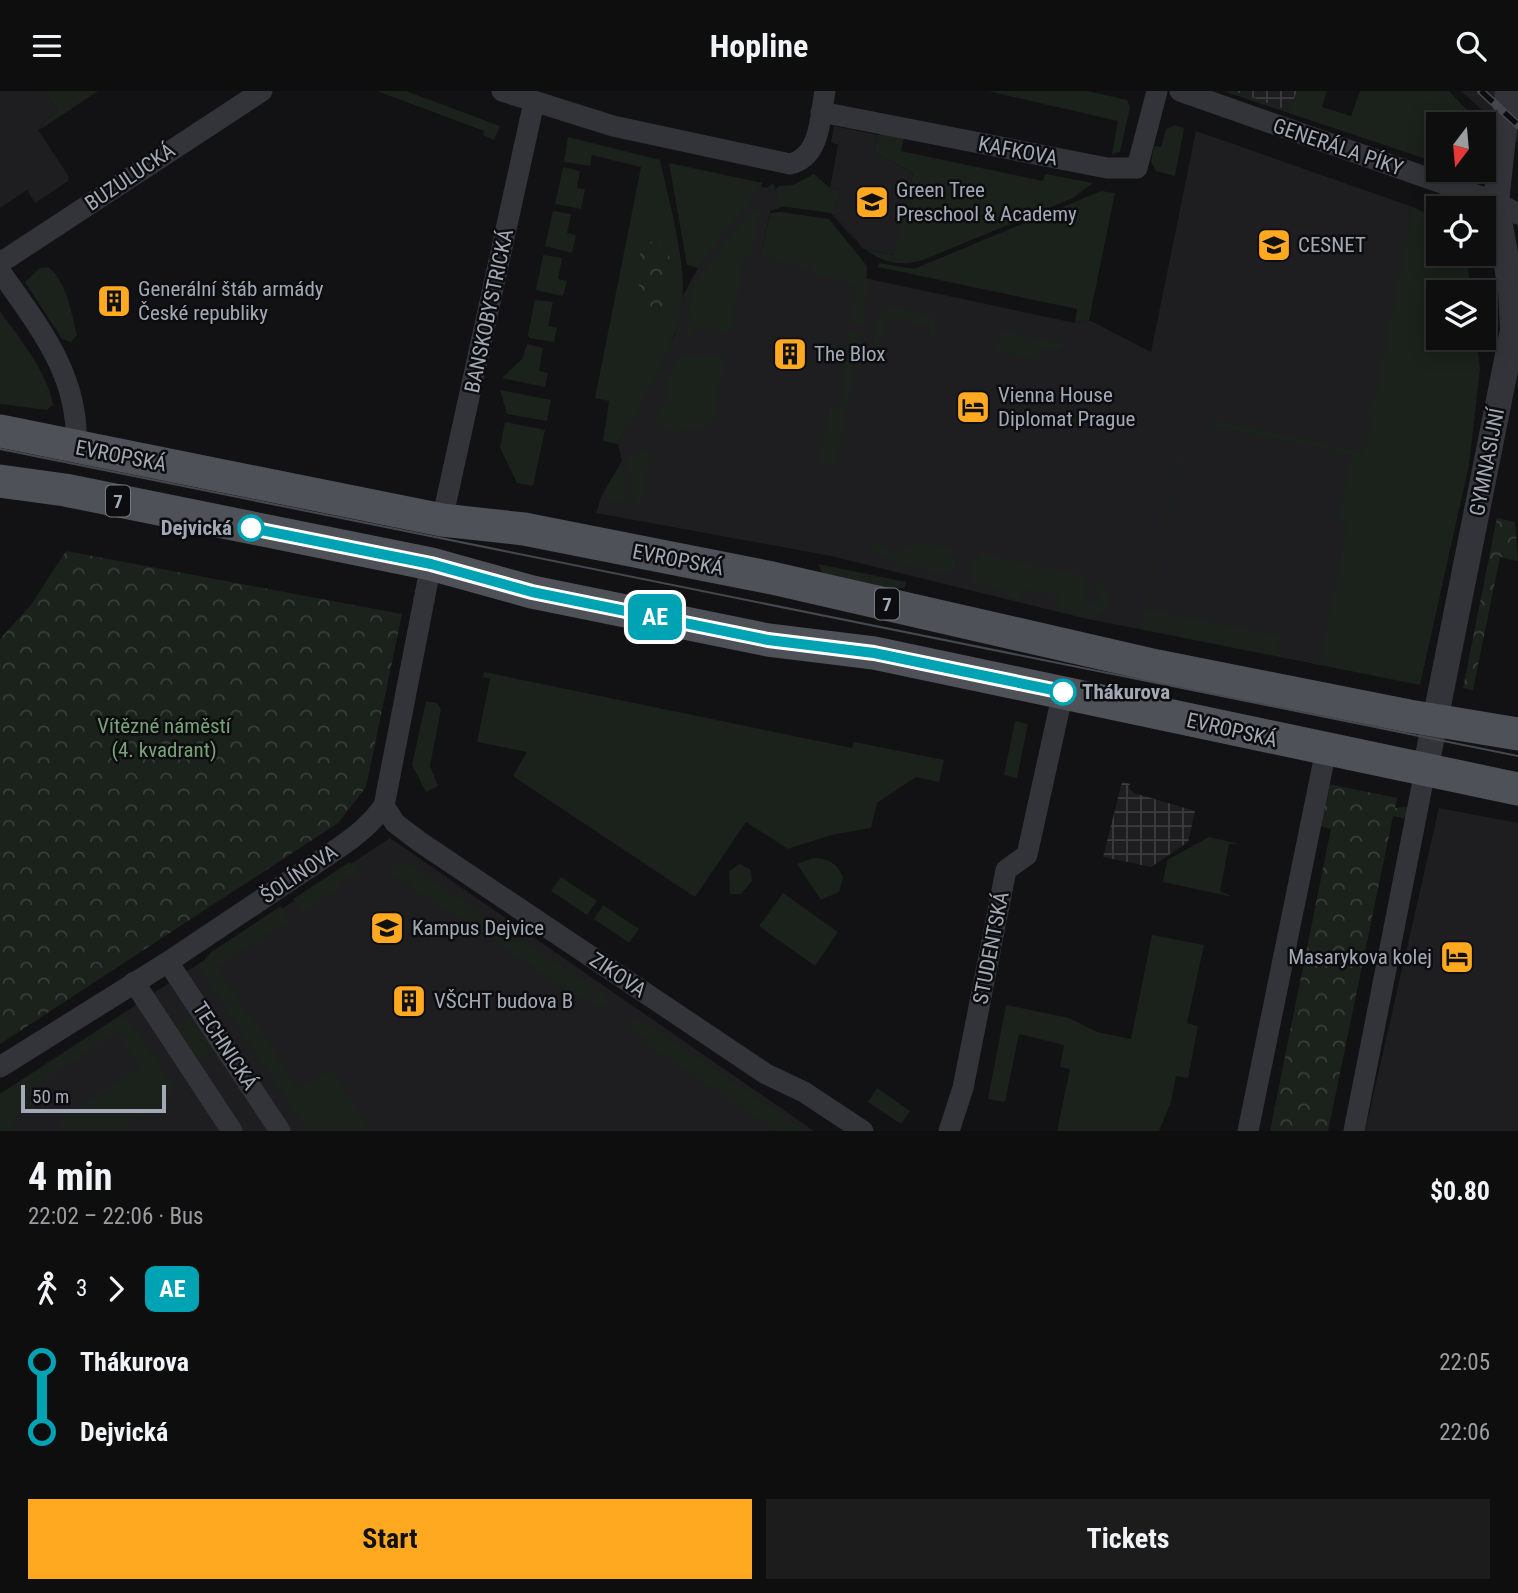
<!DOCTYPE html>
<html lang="en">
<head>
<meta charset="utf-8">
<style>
  body { margin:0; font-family:"Roboto Condensed",sans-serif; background:#1c1c1d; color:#f1f3f6; height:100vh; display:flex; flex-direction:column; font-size:26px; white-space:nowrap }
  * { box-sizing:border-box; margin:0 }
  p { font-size:23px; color:#9b9c9e }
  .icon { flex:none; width:38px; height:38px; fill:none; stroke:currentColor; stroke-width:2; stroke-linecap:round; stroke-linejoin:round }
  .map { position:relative; height:1040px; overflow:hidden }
  .side { display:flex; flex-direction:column; background:#0e0e0f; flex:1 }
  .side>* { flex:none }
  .badge { padding:0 14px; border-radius:10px; font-size:24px; line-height:46px }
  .needle { width:46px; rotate:196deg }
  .tools { position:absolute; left:1426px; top:21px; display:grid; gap:14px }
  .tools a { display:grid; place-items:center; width:70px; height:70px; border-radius:0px; background:#0e0e0f; box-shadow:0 4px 18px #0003,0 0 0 2px #2e2e2f; font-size:35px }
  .scale { position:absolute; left:21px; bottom:18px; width:145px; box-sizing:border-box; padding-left:7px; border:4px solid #a2a9b6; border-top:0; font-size:19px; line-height:24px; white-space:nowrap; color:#a2a9b6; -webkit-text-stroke:5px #0d0d0f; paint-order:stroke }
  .map>.badge { position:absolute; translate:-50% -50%; box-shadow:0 0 0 4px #fff }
  .legs { display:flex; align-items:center; gap:10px; height:77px; padding:0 28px; font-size:23px }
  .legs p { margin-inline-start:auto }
  .summary { display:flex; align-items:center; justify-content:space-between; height:119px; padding:0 28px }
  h1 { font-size:38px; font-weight:700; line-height:52px }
  .cta { display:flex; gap:14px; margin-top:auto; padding:14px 28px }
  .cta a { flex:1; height:80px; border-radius:0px; background:#ffa920; color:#111; font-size:28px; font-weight:700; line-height:80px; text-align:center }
  .cta a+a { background:#1c1c1d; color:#f1f3f6 }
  ul { padding:0 28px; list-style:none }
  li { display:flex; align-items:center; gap:24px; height:70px; font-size:26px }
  li i { display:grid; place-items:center; width:10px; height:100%; margin:0 9px; background:currentColor }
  li i::after { content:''; width:18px; height:18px; margin:-9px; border:5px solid; border-radius:50%; background:#0e0e0f }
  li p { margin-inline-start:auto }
  li:first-child i { background:linear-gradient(#0000 50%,currentColor 0) }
  li:last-child i { background:linear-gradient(currentColor 50%,#0000 0) }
  header { display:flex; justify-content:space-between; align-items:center; height:91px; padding:0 28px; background:#0e0e0f; font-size:32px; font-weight:700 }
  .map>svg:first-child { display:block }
</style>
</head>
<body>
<header><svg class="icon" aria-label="menu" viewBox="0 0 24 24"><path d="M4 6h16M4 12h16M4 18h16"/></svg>Hopline<svg class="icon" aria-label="search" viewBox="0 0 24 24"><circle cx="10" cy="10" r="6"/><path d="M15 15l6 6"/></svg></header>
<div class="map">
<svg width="1518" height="1040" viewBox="0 0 1518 1040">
  <defs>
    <pattern id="industrial-grid" width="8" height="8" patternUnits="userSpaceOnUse" patternTransform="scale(1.75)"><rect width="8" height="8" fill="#1e1e21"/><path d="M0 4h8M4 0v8" fill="none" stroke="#3c3c3f"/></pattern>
    <pattern id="park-crowns" width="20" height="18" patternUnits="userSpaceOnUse" patternTransform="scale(1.75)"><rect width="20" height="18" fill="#1a221b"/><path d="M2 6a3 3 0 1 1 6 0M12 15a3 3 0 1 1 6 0" fill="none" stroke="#383f3a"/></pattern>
  </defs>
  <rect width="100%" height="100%" fill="#121214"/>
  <g fill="#1e1e21">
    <path d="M0,0H44L58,20L43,31L44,36L38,39L69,86L68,90L35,112L27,99L0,117Z"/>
    <path d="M1461,0H1503L1518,14V52Z"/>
    <path d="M834,35L878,44L874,61L913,82L895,164L864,158L834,123L840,99L830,97L838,54L831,51Z"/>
    <path d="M1196,40L1413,116L1438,129V201L1366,583L1083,527L831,465L596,422L601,406L622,370L618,353L674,246L681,208L698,177L760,95L767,97L773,92L782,114L785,115L770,120L761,165L1075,232L1089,229L1151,261Z"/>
    <path d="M1439,717L1518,732V1040H1365Z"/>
    <path d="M390,747L814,1040H0V1003Z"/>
  </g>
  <g fill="url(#industrial-grid)">
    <path d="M1234,0H1297L1290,21Z"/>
    <path d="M1122,691L1130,693L1129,697L1134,702L1195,720L1188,751L1151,776L1103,766Z"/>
  </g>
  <g fill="#1a221b">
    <path d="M44,0H98L44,36L43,31L58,20Z"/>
    <path d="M377,0H406L500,35L494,49L483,44L484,40Z"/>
    <path d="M988,0H1087L1127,9L1130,16L1120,61L1112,63L1118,30Z"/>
    <path d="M1223,0H1234L1290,20L1297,0H1327L1322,16L1351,25L1360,0H1449L1480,33H1438V72Z"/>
    <path d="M1175,34L1184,37L1175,85L1156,80L1151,70L1154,55L1161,56L1166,38Z"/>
    <path d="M883,42L904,46L901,60L1043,90L1045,83L1093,92L1073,107L923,169C878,182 857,152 831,122L780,115L776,98L779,95L793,94L814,83L830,97L840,99L834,123L863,158L894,164L913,82L874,61L878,44Z"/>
    <path d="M568,46L660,69C668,105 683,161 683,196C683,251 643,306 618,353L603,350L609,310L595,307L641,76L592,64L590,75L564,71Z"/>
    <path d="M669,72L763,92L698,177L687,174Z"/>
    <path d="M563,76L580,80L577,97L585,98L581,118L555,113Z"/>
    <path d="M1101,100L1115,102L1089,229L1075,232L1077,218L878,176L879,172L914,178Z"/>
    <path d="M1413,116L1438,129V163H1466L1471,201H1438V247H1476L1480,278L1469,374L1420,594L1142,538L1177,368L1190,371L1189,374L1178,372L1148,519L1279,545L1277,563L1320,572L1348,431L1338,429L1351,363L1213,335L1209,328L1364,362L1371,329L1366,328L1371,306H1375Z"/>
    <path d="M752,118L760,120L752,163H746L730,242L694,235L690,249L687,248L691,197Z"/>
    <path d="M553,120L571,123L567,142L576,144L572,162L545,155Z"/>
    <path d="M781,121L829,128L867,175L865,236L850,232L857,193L811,183L812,178L761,165L770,122Z"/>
    <path d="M543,164L562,167L558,188L567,190L563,205L536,199Z"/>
    <path d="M48,176C66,188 72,224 77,244L71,251L62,248L25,191L40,177Z"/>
    <path d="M535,209L553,211L548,235L557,237L554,251L529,247L528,243Z"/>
    <path d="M895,216L931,225L935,231V248L931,247V234L885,228L876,270L869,268L879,224Z"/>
    <path d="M0,220C19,247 47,280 53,314L47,319L0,313Z"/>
    <path d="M849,240L862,242L836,375L819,372L830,315L839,316L845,287L840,286Z"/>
    <path d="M1003,240L1066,254L1059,260L1042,256L1038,269L995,260Z"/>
    <path d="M527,253L543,257L539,280L548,282L545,296L502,287L522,268Z"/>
    <path d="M725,265L712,334L674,341L652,332L667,305L665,304L669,284H672L676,266Z"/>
    <path d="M500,299L551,309L547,330L507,323Z"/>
    <path d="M505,331L545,339L533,395L517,392L500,357Z"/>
    <path d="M652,359L641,414L634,413L628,366Z"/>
    <path d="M622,370L627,411L601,406Z"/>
    <path d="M876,451L894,462L903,460L918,451L952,458L950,464L956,467L954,479L945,484L889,469L870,456Z"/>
    <path d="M979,463L1088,485L1083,507L1092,516L1101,506L1094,499L1097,486L1109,501L1107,517L1097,526L1083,527L1056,517L1058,505L1025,498L1016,509L1009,507L1006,501L972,490L971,471L978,469Z"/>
    <path d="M818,473L906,491L905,497L861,496L824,485Z"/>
    <path d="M484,581L852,657L854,651L944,669L939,691L916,686L877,712L871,737L831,744L788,758L746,731L695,806L513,685L527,661L477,651L490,588L483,586Z"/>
    <path d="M426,610L437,612L441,618L430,675L438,695L426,701L412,674Z"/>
    <path d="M1015,630L1028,633L1017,687L1004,684Z"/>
    <path d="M1209,746L1239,753H1229L1220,800L1233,806L1163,791L1167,769Z"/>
    <path d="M813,767C827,767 838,772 843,787L839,801L821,809L797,773Z"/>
    <path d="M396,770L404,771L599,900H605L608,913L599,917L579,905L577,907L496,850L412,797L413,795L390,782Z"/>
    <path d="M348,772L357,773L362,782L351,785L338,794L340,797L302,821L293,808Z"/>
    <path d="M740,773L751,779L752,790L741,803H730L729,780Z"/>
    <path d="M561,786L597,810L587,824L551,800Z"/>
    <path d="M783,802L838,841L815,875L759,835Z"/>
    <path d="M603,814L639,838L629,852L594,828Z"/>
    <path d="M281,815L290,829L216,876L279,965L277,967L298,999L331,978L372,1040H308L202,881V872L210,862Z"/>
    <path d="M1152,844L1204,854L1187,932L1198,935L1188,987L1176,985L1171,1011L1159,1040H1057L1070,978L1060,976L1064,954L1019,943L1005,1011L988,1008L1006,914L1069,927L1097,941L1131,948Z"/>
    <path d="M195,924L217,957L194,972L172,940Z"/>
    <path d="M118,927L130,930L173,995L167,1009L119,1040H65L59,1030L140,976L117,941L23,1003L29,1014L10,1029L17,1040H0V1003Z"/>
    <path d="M633,928L640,929L807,1040H776L729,1006L727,1007L646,953L647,950L627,936Z"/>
    <path d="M877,997L910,1020L901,1033L868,1011Z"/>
  </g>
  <g fill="url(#park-crowns)">
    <path d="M658,149L669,160L670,179L664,190L668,203L658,223L649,227L634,220L632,216L641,199L634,182L643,153Z"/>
    <path d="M1497,427L1515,431L1518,470L1500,466L1473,599L1463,597Z"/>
    <path d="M66,460L402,523L366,696L338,732L0,953V548L30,515Z"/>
    <path d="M1323,692L1397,707L1395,717L1413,715L1410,728L1393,725L1328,1040H1270L1331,738L1315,734Z"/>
  </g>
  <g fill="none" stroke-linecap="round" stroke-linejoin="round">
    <g stroke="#33343a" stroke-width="21">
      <path d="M502,0L613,35L790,73C821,66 820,26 825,0"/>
      <path d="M1180,0L1496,111L1518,123"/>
      <path d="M821,21L1107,77H1137L1157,0"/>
      <path d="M0,172L262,0"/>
      <path d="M0,180C39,236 80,285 76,356"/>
      <path d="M442,429L534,11"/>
      <path d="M384,715L395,732L420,751L766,983L804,1001L863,1040"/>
      <path d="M168,871L280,1040"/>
      <path d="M134,891L232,1040"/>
      <path d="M0,976L168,871L337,758C356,745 371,733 384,715L431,473"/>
      <path d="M949,1040L963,997L1006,779L1027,764L1063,601"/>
      <path d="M1248,1040L1326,659"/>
      <path d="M1354,1040L1425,680"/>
    </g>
    <path stroke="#33343a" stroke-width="26" d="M1425,680L1513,239L1511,198L1496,111L1508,0"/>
    <g stroke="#4f5159" stroke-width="33">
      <path d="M0,340L442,429L524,438L772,487L1157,575L1409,625L1518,643"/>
      <path d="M0,390L65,399L431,473L532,501L768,549L874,562L1518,698"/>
    </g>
    <path stroke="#46484f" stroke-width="2" d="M0,358L1518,665"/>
    <g stroke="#46484f" stroke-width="8">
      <path id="rail" d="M1481,0L1518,34"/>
    </g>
    <use href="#rail" stroke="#0d0d0f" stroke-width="5" stroke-dasharray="16" stroke-linecap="butt"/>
  </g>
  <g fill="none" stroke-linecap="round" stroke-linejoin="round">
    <g stroke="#fff" stroke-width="16">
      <path id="line-1" d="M251,437L431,473L532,501L768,549L874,562L1063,601"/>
    </g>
    <use href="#line-1" stroke="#00a3b4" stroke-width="10"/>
  </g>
  <defs>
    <g id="school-square" transform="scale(1.75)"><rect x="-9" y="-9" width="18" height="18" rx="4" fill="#ffa920" stroke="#0d0d0f"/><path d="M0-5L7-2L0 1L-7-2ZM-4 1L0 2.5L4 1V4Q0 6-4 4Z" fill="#111"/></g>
    <g id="university-square" transform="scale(1.75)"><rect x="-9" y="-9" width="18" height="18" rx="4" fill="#ffa920" stroke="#0d0d0f"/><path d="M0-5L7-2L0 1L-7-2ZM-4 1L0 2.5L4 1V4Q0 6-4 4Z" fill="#111"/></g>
    <g id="building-square" transform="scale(1.75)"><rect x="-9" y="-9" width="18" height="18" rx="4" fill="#ffa920" stroke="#0d0d0f"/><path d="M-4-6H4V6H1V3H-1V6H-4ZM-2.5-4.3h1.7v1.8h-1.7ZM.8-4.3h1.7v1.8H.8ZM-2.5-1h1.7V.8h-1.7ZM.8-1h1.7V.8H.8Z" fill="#111"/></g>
    <g id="hotel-square" transform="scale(1.75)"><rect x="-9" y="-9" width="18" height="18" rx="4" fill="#ffa920" stroke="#0d0d0f"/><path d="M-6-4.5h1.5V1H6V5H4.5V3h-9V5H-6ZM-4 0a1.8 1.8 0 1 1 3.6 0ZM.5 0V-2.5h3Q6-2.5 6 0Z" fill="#111"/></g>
  </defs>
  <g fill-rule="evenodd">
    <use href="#school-square" x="872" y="111"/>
    <use href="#university-square" x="1274" y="154"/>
    <use href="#building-square" x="114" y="210"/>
    <use href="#building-square" x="790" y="263"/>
    <use href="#hotel-square" x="973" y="316"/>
    <use href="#university-square" x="387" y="837"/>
    <use href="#hotel-square" x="1457" y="866"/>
    <use href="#building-square" x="409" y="910"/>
  </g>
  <g fill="#fff" stroke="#00a3b4" stroke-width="3.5">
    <circle cx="251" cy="437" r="12"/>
    <circle cx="1063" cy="601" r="12"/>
  </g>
  <g text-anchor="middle" stroke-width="5" stroke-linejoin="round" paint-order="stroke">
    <g fill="#0d0d0f" stroke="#757a84" stroke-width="2">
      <rect x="106" y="394.5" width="24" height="31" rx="5"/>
      <rect x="875" y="497.5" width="24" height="31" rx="5"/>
    </g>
    <g font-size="19" font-weight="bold" fill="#a2a9b6">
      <text x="118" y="417">7</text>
      <text x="887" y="520">7</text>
    </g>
    <g font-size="21" fill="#a2a9b6" stroke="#0d0d0f">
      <text transform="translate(1338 56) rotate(19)" y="7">GENERÁLA PÍKY</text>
      <text transform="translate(1018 60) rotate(11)" y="7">KAFKOVA</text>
      <text transform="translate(130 86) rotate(-34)" y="7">BUZULUCKÁ</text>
      <text transform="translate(489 220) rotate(-78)" y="7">BANSKOBYSTRICKÁ</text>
      <text transform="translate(121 365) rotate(11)" y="7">EVROPSKÁ</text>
      <text transform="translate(1487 371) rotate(-79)" y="7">GYMNASIJNÍ</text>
      <text transform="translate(678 469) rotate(11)" y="7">EVROPSKÁ</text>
      <text transform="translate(1232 639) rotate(13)" y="7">EVROPSKÁ</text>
      <text transform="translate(299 783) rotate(-34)" y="7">ŠOLÍNOVA</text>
      <text transform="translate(991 857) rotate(-79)" y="7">STUDENTSKÁ</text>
      <text transform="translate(618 884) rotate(34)" y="7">ZIKOVA</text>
      <text transform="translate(225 955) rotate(57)" y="7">TECHNICKÁ</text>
    </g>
    <g font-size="21" fill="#a2a9b6" stroke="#0d0d0f" text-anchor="start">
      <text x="896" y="106">Green Tree<tspan x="896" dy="24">Preschool &amp; Academy</tspan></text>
      <text x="1298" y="161">CESNET</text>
      <text x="138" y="205">Generální štáb armády<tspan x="138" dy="24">České republiky</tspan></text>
      <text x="814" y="270">The Blox</text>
      <text x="998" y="311">Vienna House<tspan x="998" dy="24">Diplomat Prague</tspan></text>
      <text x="412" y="844">Kampus Dejvice</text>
      <text x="1432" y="873" text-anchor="end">Masarykova kolej</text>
      <text x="434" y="917">VŠCHT budova B</text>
    </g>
    <g font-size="21" font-weight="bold" fill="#a2a9b6" stroke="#0d0d0f" text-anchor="end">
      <text x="232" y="444">Dejvická</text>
      <text x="1082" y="608" text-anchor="start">Thákurova</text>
    </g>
    <g font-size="21" fill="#77a378" stroke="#0d0d0f">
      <text x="164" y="642">Vítězné náměstí<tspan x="164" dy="24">(4. kvadrant)</tspan></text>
    </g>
  </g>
</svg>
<div class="tools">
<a><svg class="needle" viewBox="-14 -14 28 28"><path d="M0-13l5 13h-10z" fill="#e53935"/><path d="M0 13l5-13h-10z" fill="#9b9c9e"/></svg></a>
<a><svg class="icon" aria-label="locate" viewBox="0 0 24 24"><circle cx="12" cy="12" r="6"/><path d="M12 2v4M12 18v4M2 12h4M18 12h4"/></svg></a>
<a><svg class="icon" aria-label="layers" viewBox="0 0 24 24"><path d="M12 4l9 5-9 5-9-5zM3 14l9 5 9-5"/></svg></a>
</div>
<div class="scale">50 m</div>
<b class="badge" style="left:655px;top:526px;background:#00a3b4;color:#fff">AE</b>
</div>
<section class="side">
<div class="summary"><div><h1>4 min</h1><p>22:02 – 22:06 · Bus</p></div><b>$0.80</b></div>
<div class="legs"><svg class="icon" aria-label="walk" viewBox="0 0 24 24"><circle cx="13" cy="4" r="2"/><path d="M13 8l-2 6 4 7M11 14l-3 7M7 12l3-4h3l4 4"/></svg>3<svg class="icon" aria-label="forward" viewBox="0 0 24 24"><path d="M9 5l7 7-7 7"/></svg><b class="badge" style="background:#00a3b4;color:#fff">AE</b></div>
<ul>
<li><i style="color:#00a3b4"></i><b>Thákurova</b><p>22:05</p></li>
<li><i style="color:#00a3b4"></i><b>Dejvická</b><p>22:06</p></li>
</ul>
<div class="cta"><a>Start</a><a>Tickets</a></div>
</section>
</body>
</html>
